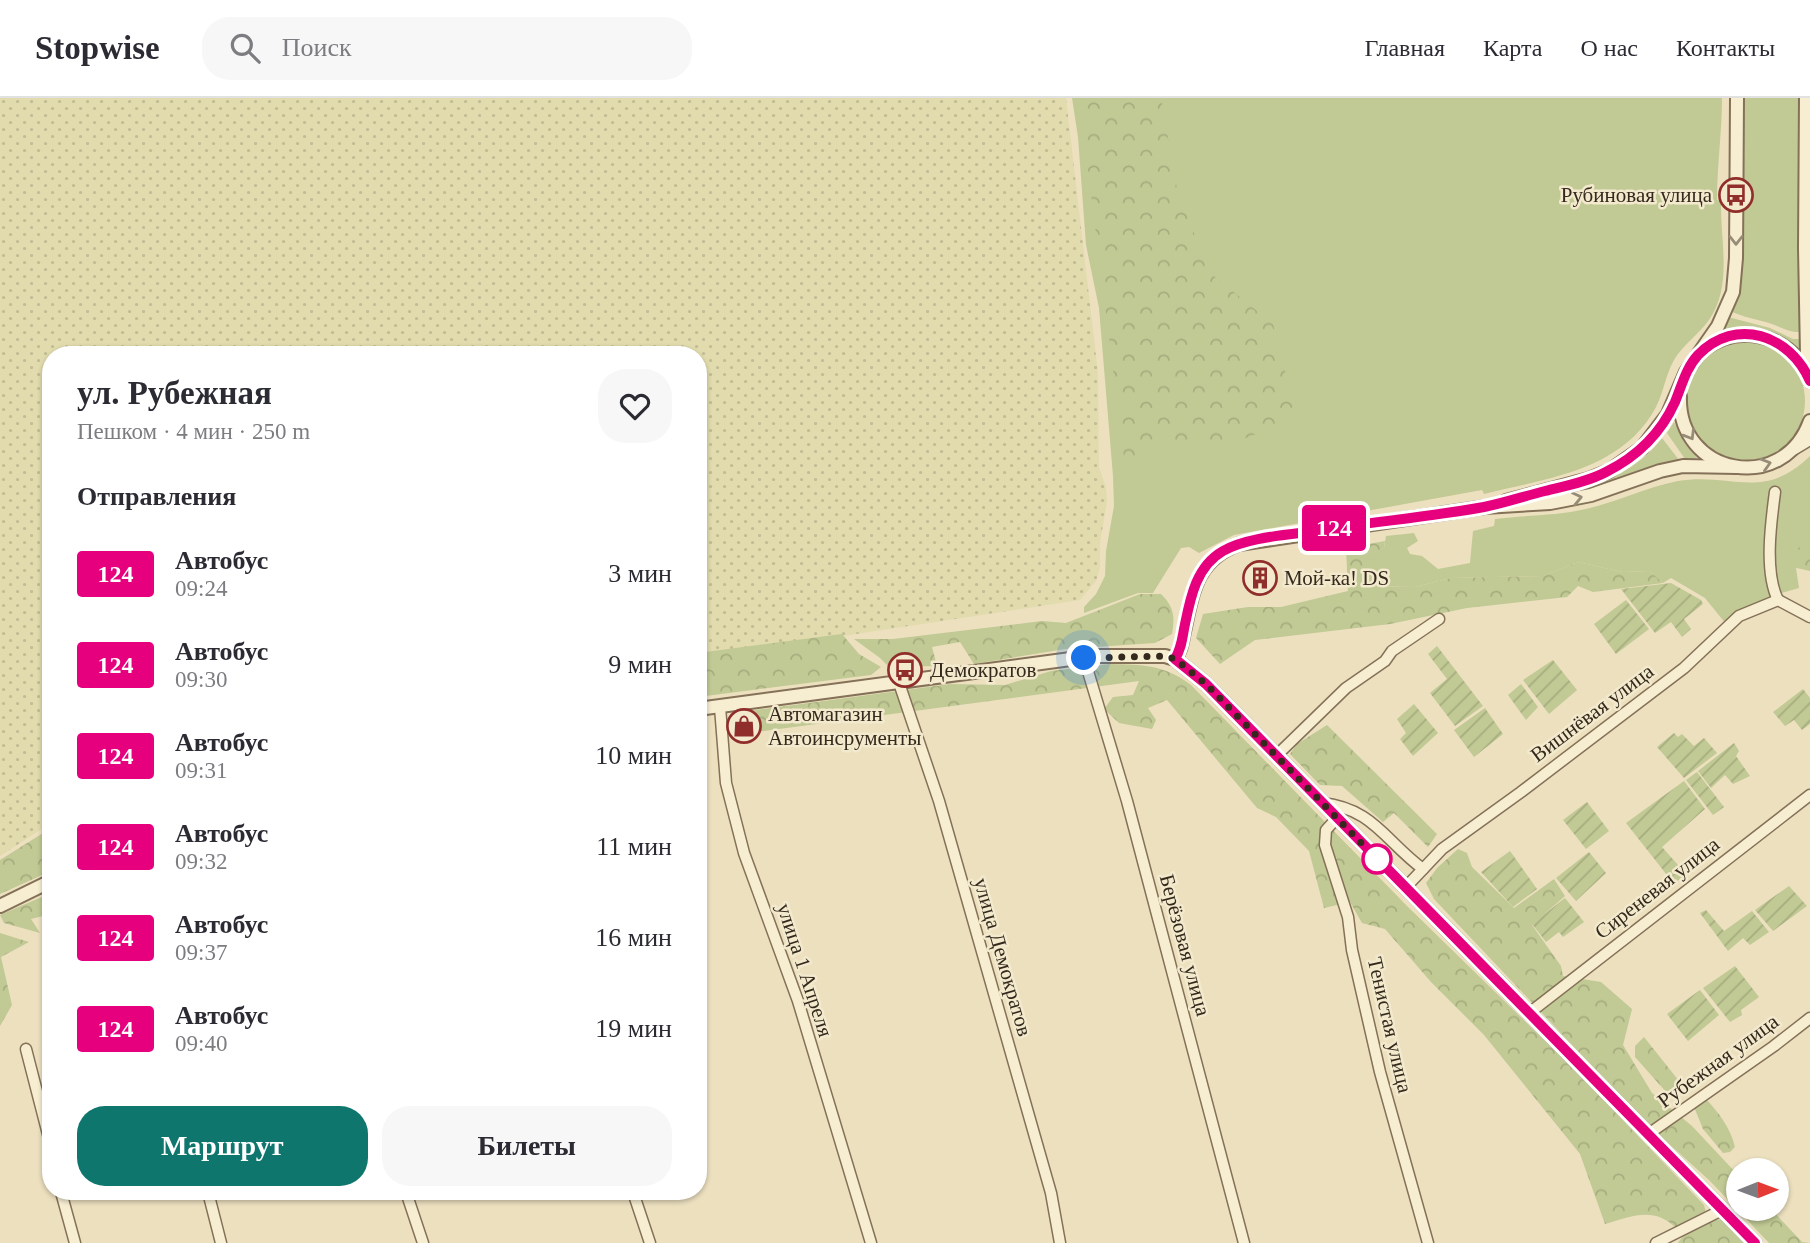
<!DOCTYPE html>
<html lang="ru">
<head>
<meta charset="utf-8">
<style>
  body { margin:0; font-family:Georgia,serif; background:#f7f7f7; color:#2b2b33; height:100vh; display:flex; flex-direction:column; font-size:26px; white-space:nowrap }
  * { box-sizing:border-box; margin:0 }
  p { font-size:23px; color:#7c7c81 }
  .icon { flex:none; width:38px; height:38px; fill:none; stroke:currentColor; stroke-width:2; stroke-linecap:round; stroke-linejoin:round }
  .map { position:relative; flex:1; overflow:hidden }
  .panel { position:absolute; left:42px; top:248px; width:665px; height:854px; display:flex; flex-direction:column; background:#fff; border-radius:28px; box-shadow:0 2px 5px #0004 }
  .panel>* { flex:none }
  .badge { padding:0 14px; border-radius:5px; font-size:24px; line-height:46px }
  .needle { width:46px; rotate:89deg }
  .buttons { position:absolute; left:1726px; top:1060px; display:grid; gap:14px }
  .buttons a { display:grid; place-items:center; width:63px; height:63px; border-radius:50%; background:#fff; box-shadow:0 2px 5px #0004; font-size:35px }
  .you { position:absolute; width:35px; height:35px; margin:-18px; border:5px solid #fff; border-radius:50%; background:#1a73e8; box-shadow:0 0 0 10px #1a73e833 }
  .map>.badge { position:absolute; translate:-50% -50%; box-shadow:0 0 0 4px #fff }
  h2 { padding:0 35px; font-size:26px; line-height:63px }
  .round { display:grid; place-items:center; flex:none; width:74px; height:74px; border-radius:28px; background:#f7f7f7 }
  .headline { display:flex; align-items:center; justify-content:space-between; height:119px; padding:0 35px }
  h1 { font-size:33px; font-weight:700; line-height:52px }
  .primary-button { display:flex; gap:14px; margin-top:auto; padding:14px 35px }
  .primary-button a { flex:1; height:80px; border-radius:28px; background:#0f766e; color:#fff; font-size:28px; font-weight:700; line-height:80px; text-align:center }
  .primary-button a+a { background:#f7f7f7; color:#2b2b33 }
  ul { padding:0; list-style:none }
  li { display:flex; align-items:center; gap:21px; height:91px; padding:0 35px }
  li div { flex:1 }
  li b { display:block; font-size:26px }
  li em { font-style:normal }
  li .badge { min-width:77px; font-weight:700; text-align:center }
  header { display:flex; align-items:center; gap:42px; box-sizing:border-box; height:98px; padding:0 35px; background:#fff; border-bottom:2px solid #e1e1e2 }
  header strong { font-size:33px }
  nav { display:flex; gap:38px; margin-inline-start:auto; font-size:24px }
  .search { width:490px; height:63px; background:#f7f7f7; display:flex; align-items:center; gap:18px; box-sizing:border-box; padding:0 24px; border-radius:28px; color:#7c7c81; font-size:26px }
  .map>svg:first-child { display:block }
</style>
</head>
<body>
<header>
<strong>Stopwise</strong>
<div class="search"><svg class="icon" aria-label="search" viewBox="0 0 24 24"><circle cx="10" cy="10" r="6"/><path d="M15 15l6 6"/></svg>Поиск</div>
<nav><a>Главная</a><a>Карта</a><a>О нас</a><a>Контакты</a></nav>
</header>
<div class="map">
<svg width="1810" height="1145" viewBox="0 0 1810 1145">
  <defs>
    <pattern id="farmland-dots" width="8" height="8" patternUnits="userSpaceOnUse" patternTransform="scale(1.75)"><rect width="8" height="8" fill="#e1dbad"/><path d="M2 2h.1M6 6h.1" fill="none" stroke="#c2bc94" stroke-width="1.8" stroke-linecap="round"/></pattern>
    <pattern id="forest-crowns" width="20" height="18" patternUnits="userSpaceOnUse" patternTransform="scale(1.75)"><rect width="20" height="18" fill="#c1c994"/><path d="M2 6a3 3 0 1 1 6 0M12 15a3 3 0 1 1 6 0" fill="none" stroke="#a6ad7f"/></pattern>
    <pattern id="garden-furrows" width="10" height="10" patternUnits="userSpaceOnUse" patternTransform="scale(1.75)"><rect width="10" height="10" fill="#c1c994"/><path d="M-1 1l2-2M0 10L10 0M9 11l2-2" fill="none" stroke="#a6ad7f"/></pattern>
  </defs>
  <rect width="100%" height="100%" fill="#ece0bf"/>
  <path fill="url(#farmland-dots)" d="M0,0H1066L1098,275L1099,369L1106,390L1107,403L1100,445V470L1096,483L1080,502L698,560V257H51V725L0,758Z"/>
  <g fill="#c1c994">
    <path d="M1072,0H1722C1722,34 1717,68 1717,102L1721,103C1720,143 1733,187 1709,222C1698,237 1683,247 1674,262C1664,280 1663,300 1652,316C1616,374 1543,381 1484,396L1482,392L1234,437L1199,455L1189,449L1181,450L1153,495H1138L1084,515V509L1096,496L1105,478L1106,453L1114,408L1113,378L1099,210L1086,147L1078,39Z"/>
    <path d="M1741,0H1799L1802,234C1789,235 1781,229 1769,225C1755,221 1743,219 1730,213Z"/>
    <path d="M1728,219L1770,230L1793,241H1803V258C1785,233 1750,220 1721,233Z"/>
    <circle cx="1746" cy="303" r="59"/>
    <path d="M1674,324L1685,346L1697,360L1685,361L1667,335Z"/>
    <path d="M1662,340L1679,362L1656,367L1582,392L1581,390C1613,381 1642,367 1662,340Z"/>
    <path d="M1810,358V443L1796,470L1799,490L1778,496L1771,502L1758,507L1740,512L1726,526L1705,500L1671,480L1663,485L1650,473L1622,474L1578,464L1543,478L1451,480L1415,489L1369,488L1364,458L1384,450L1386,438L1414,435L1418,443L1407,450L1410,456L1422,458L1438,471L1470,465L1473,433L1494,428L1495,421C1525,417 1556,418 1586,411C1617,404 1646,389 1678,383C1731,374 1763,404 1810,358Z"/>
  </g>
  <g fill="url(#forest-crowns)">
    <path d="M1079,0H1161L1177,91L1209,174L1273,226L1297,319L1217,352L1164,343L1145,360L1124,359Z"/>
    <path d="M1810,442V473L1792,469L1801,443Z"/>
    <path d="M1385,443L1384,450L1365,458L1369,488L1415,489L1451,480L1543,478L1578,464L1622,474L1650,473L1663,485L1593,494L1578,488L1567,499L1467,510L1390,526L1255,542L1220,566L1196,540L1203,516L1248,509H1281L1348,493L1346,450Z"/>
    <path d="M1140,496H1161C1174,509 1175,518 1172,536L1155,545L1065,551L974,566L960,544L932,549L937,568L889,569L880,560L854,541H893L1042,523L1066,525Z"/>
    <path d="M842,536L859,556L881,569L871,577L698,599V555Z"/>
    <path d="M1110,566C1143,567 1163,566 1191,587L1407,808L1571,968L1704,1107L1706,1115L1676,1130C1654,1108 1632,1118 1605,1126L1580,1056L1484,937L1431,884L1385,831L1362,825L1350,804L1324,810L1309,753L1276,719L1257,710L1167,602L1148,610L1156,622L1152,631L1119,625L1104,611L1113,599L1133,597L1139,583L749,635L748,613L950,586L1005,587L1051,573Z"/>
    <path d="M1327,627L1437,736L1428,749L1394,715L1383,724L1342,688L1320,687L1290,656L1297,646Z"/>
    <path d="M51,730V773L0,796V762Z"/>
    <path d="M1458,751L1467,755L1472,769L1514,810L1554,781L1565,798L1532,827L1561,868L1563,878L1601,884L1632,911L1623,947L1652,995L1692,1028L1738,1077V1111H1771L1802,1144L1810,1145H1769L1710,1083L1646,1025L1434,801L1426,785L1437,770Z"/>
    <path d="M44,798L51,810V816L31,821L40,835L4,825L0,817Z"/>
    <path d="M0,835L29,844L1,859L12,907L0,928Z"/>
    <path d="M1644,939L1679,983L1677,991L1667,995L1635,959V948Z"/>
    <path d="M1705,1000C1719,1015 1730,1029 1735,1049L1730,1054L1723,1055L1703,1031L1694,1009Z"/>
    <path d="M1724,1121L1747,1145H1678C1686,1131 1708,1122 1724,1121Z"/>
  </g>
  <g fill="url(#garden-furrows)">
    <path d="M1671,485L1701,502L1703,506L1684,521L1691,531L1682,539L1671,524L1655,535L1621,491Z"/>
    <path d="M1626,502L1649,531L1616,556L1594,526Z"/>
    <path d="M1437,548L1483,608L1455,628L1430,595L1447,581L1428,556Z"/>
    <path d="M1553,562L1577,592L1549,616L1523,582Z"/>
    <path d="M1521,586L1538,609L1526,622L1508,597Z"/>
    <path d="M1803,591L1810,600V626L1802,632L1794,622L1785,628L1773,614Z"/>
    <path d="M1414,606L1438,635L1413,658L1400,641L1406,635L1397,621Z"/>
    <path d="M1485,610L1503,636L1474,659L1454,632Z"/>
    <path d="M1674,635L1678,639L1682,636L1694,648L1704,640L1717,655L1684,680L1657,649Z"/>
    <path d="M1734,645L1739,653L1736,658L1750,678L1733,686L1725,677L1711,690L1698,673Z"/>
    <path d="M1697,674L1724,709L1713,717L1686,682Z"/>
    <path d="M1684,683L1705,711L1662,749L1686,776L1674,786L1626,725Z"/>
    <path d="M1587,704L1609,733L1586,751L1563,722Z"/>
    <path d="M1510,753L1537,791L1513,809L1481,774Z"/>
    <path d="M1589,754L1606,775L1576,803L1556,780Z"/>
    <path d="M1789,788L1807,808L1773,833L1755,812Z"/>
    <path d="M1565,800L1584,824L1563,839L1559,834L1546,844L1532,826Z"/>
    <path d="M1706,812L1724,833L1752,813L1769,834L1750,847L1743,840L1728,853L1700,815Z"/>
    <path d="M1735,868L1759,899L1741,912L1742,917L1730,924L1703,890Z"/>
    <path d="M1700,892L1719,917L1688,943L1667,916Z"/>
  </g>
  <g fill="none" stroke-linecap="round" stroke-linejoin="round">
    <g stroke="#847158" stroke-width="13">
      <g id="minor">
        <path d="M1795,351L1810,342"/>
        <path d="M1775,394C1771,424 1764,474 1778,502"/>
        <path d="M1084,560L1127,703L1244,1145"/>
        <path d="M899,585L939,703L1051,1095L1060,1145"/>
        <path d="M720,609L726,685L744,755L798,903L871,1145"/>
        <path d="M1276,658L1346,590L1385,563L1392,553L1439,521"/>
        <path d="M1321,705C1373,710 1385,743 1423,771"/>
        <path d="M1336,721L1326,732L1325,747L1348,819L1352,852L1380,974L1428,1145"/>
        <path d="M1406,789L1442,751L1521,694L1684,570L1739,518L1778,502L1810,519"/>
        <path d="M1528,916L1810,697"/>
        <path d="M26,951L51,1048"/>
        <path d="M1647,1037L1774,948L1810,920"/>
        <path d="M61,1094L75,1145"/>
        <path d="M208,1094L221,1145"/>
        <path d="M406,1094L423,1145"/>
        <path d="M633,1094L650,1145"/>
        <path d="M1656,1145L1722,1112"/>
      </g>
    </g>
    <g stroke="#847158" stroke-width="16">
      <g id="tertiary">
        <path d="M1806,0L1805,150L1807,257L1810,283"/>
        <path d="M1704,251C1740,225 1787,236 1807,275"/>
        <path d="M1680,298C1677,377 1783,398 1810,323"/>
        <path d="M1506,403L1589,381L1609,373L1642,350L1668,316L1686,274L1718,228L1733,194L1736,160L1737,0"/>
        <path d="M1175,561C1182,551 1182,541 1185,529C1193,491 1198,461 1239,446L1485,409L1550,405L1591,397L1660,373L1683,368L1737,369"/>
        <path d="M698,611L1093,558H1165L1175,561L1206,586L1755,1145"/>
        <path d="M0,808L51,783"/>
      </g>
    </g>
    <use href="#minor" stroke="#f7eed2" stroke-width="10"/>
    <use href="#tertiary" stroke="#f7eed2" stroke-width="12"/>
  </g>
  <defs><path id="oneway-chevron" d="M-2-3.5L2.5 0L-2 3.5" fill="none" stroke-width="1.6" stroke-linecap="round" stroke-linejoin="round" transform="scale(1.75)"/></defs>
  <g stroke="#968c77">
    <use href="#oneway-chevron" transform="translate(1736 142) rotate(90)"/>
    <use href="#oneway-chevron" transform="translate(1690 337) rotate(59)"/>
    <use href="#oneway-chevron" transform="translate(1766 366) rotate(-17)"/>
    <use href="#oneway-chevron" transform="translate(1577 400) rotate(-13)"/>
  </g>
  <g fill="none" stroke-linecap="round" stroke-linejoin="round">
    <g stroke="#fff" stroke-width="16">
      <path id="line" d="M1755,1145L1206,586L1175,561C1181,551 1182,542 1184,531C1190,502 1195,469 1223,453C1247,439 1288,437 1316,433C1371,424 1428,419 1484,409C1504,405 1525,398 1545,393C1565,388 1587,384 1606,374C1636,359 1661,335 1675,304C1682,287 1686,270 1698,257C1736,218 1790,237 1810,283"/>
    </g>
    <use href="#line" stroke="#e6007e" stroke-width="10"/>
    <path stroke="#34291c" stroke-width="7" stroke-dasharray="0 12.6" d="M1084,560L1165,558L1175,561L1206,586L1377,761"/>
  </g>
  <defs>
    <g id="bus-ring" transform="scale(1.75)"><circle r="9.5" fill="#f3eace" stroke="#902e2b" stroke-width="1.5"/><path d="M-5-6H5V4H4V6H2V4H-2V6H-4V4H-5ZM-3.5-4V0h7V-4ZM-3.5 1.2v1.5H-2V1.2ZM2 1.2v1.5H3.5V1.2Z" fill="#902e2b"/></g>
    <g id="building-ring" transform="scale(1.75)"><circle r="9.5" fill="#f3eace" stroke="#902e2b" stroke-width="1.5"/><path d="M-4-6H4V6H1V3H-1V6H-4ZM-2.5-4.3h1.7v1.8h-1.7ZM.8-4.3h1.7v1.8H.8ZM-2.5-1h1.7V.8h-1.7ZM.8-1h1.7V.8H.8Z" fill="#902e2b"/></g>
    <g id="shop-ring" transform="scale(1.75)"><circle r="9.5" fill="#f3eace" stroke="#902e2b" stroke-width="1.5"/><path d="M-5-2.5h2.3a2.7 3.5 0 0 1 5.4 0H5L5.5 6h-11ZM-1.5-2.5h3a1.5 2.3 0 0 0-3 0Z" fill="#902e2b"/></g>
  </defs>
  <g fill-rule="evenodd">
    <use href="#bus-ring" x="1736" y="97"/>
    <use href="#building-ring" x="1260" y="480"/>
    <use href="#bus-ring" x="905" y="572"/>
    <use href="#shop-ring" x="744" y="628"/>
  </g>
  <circle fill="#fff" stroke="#e6007e" stroke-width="3.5" cx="1377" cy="761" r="14"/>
  <g text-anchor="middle" stroke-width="5" stroke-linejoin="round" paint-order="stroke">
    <g font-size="21" fill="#34291c" stroke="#f3eace" text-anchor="start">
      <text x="1712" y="104" text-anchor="end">Рубиновая улица</text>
      <text x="1284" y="487">Мой-ка! DS</text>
      <text x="930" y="579">Демократов</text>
      <text x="768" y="623">Автомагазин<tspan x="768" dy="24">Автоинсрументы</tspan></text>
    </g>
    <g font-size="21" fill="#34291c" stroke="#f3eace">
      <text transform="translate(1592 615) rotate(-37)" y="7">Вишнёвая улица</text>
      <text transform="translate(1657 790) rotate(-38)" y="7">Сиреневая улица</text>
      <text transform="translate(1185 847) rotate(75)" y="7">Берёзовая улица</text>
      <text transform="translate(1003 859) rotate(74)" y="7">улица Демократов</text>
      <text transform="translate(805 872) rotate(72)" y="7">улица 1 Апреля</text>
      <text transform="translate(1390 927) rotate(77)" y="7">Тенистая улица</text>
      <text transform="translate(1718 963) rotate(-36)" y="7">Рубежная улица</text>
    </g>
  </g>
</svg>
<div class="buttons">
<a><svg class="needle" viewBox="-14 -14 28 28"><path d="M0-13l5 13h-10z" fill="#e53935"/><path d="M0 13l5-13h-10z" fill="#7c7c81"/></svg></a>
</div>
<div class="you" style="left:1084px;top:560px"></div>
<b class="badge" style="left:1334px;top:430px;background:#e6007e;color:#fff">124</b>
<section class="panel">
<div class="headline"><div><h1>ул. Рубежная</h1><p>Пешком · 4 мин · 250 m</p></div><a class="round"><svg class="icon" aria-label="heart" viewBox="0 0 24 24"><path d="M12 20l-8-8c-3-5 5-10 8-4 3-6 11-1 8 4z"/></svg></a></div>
<h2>Отправления</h2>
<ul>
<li><span class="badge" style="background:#e6007e;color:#fff">124</span><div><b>Автобус</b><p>09:24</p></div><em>3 мин</em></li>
<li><span class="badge" style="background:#e6007e;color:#fff">124</span><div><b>Автобус</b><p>09:30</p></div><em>9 мин</em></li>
<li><span class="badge" style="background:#e6007e;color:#fff">124</span><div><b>Автобус</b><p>09:31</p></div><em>10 мин</em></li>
<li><span class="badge" style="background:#e6007e;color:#fff">124</span><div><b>Автобус</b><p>09:32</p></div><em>11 мин</em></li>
<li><span class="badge" style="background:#e6007e;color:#fff">124</span><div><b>Автобус</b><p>09:37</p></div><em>16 мин</em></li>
<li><span class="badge" style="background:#e6007e;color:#fff">124</span><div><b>Автобус</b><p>09:40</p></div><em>19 мин</em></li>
</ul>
<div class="primary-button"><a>Маршрут</a><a>Билеты</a></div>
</section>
</div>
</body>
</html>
